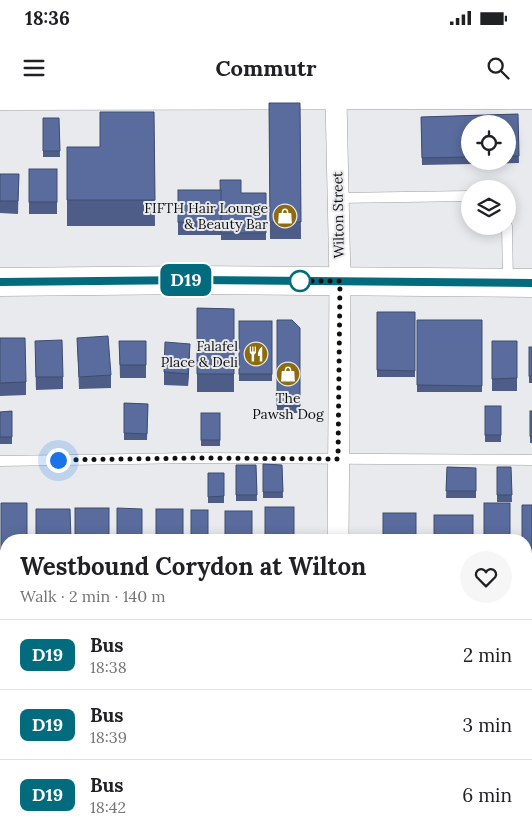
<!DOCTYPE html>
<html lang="en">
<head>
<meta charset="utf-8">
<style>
  body { margin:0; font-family:Lora,serif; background:#f6f6f6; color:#202124; height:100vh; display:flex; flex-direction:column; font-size:19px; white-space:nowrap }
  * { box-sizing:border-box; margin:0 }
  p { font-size:16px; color:#757577 }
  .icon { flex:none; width:28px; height:28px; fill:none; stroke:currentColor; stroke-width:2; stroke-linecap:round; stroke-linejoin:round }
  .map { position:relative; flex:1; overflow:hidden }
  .details { position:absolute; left:0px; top:434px; width:532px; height:306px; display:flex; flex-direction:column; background:#fff; border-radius:20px 20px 0 0; box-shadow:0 2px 12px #0003 }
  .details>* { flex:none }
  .badge { padding:0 10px; border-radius:8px; font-size:18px; line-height:32px }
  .buttons { position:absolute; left:461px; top:15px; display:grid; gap:10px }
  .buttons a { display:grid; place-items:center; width:55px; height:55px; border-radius:50%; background:#fff; box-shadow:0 2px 12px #0003; font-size:25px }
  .you { position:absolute; width:25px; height:25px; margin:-12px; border:4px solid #fff; border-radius:50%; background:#1a73e8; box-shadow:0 0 0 8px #1a73e833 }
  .map>.badge { position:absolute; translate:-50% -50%; box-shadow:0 0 0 2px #fff }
  .round { display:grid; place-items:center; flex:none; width:52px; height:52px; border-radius:26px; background:#f6f6f6 }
  .headline { display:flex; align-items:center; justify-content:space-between; height:85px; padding:0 20px }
  h1 { font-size:24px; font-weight:700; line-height:38px }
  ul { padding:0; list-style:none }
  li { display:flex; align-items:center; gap:15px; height:70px; padding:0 20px; border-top:1px solid #e0e0e0 }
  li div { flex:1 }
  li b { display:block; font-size:19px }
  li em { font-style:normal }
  li .badge { min-width:55px; font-weight:700; text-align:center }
  .status { display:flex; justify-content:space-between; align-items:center; height:35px; padding:0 25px; background:#fff; direction:ltr }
  .status svg { height:14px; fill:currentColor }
  header { display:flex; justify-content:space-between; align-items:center; height:65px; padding:0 20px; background:#fff; font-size:22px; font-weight:700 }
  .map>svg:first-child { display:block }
</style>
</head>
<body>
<div class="status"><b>18:36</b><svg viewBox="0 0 49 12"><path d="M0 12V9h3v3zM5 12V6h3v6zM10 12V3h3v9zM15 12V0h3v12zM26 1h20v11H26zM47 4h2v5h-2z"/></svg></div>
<header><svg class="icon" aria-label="menu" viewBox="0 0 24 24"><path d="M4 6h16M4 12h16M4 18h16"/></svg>Commutr<svg class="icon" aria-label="search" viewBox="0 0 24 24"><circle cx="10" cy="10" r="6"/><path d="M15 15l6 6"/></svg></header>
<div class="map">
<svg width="532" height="739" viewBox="0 0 532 739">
  <rect width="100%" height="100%" fill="#e9eaee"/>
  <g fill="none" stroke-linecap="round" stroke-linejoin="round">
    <g stroke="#9e9fa2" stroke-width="11">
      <g id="lane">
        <path d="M0,5L532,4"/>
        <path d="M338,98L470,96"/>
        <path d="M507,126L508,182"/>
        <path d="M0,361L194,358L532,360"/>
        <path d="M526,714H532"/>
        <path d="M0,718H6"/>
      </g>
    </g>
    <g stroke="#9e9fa2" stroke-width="22">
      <g id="street">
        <path d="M336,0L340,181L338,440"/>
        <path d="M526,540H532"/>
        <path d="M0,542H6"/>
        <path d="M341,734V739"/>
      </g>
    </g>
    <g stroke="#9e9fa2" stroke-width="29">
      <path id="secondary" d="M0,182L195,180L532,183"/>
    </g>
    <use href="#lane" stroke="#fff" stroke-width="10"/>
    <use href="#street" stroke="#fff" stroke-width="21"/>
    <use href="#secondary" stroke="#fff" stroke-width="28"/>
  </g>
  <g fill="#4d5d87" fill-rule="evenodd">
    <path d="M269,3H300L301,139H270Z"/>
    <path d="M154,12L155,126H67V47H100Z"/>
    <path d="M518,14L519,63L422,65L421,17ZM470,24H508V61H470Z"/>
    <path d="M43,18H59L60,57H43Z"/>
    <rect x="29" y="69" width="28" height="45"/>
    <path d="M0,74H19L18,114L0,113Z"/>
    <path d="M178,90L241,93H266V140H221V128V135H178Z"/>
    <path d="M197,208L234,209V292H197Z"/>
    <rect x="377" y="212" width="38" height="65"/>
    <path d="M277,220L300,228V313H277Z"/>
    <rect x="417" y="220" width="65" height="72"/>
    <rect x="239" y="221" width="33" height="60"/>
    <path d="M0,238L26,282V295L0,296Z"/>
    <path d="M77,238L111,275V288L79,289Z"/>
    <path d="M119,241H146V278H120Z"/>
    <rect x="492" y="241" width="25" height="50"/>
    <rect x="529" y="247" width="3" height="36"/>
    <path d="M35,253L63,277V289L36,290Z"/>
    <path d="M190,256L188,286L164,285V272Z"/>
    <path d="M124,303L148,304L147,340H124Z"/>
    <rect x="485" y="306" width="16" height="36"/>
    <path d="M12,311V344H0V312Z"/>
    <rect x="530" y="311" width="2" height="32"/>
    <rect x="201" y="313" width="19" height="33"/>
    <path d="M263,364L282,365L283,398H263Z"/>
    <path d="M236,365H256L257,401H236Z"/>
    <path d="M447,367L476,368V398H446Z"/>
    <path d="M497,367H511L512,402H497Z"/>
    <rect x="208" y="373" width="16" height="30"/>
    <path d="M1,403L6,440V462H1Z"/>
    <path d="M532,405V459H526V440Z"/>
    <rect x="527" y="594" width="5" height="53"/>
    <rect x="504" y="734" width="10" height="5"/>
  </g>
  <path fill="#3e4c6e" d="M190,244V256L188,286V274Z"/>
  <g fill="#596c9d" stroke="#3e4c6e">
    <path d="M269,3H300L301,122H270Z"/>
    <path d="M100,12H154L155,100H67V47H100Z"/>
    <path d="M518,14L519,56H508V24H470V57L422,58L421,17Z"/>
    <path d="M43,18H59L60,51H43Z"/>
    <rect x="29" y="69" width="28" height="33"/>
    <path d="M0,74H19L18,101H0Z"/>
    <path d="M220,80H241V93H266V133H221Z"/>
    <rect x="178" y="90" width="43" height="32"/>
    <path d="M197,208L234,209V274H197Z"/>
    <path d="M377,212H415V271L377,270Z"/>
    <path d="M277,220H292L300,228V306H277Z"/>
    <path d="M417,220H482V286L417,285Z"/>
    <rect x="239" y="221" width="33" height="53"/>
    <path d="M108,236L111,275L79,277L77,238Z"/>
    <path d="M0,238H25L26,282L0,283Z"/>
    <path d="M62,240L63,277H36L35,241Z"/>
    <path d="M119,241H146V265H120Z"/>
    <path d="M492,241H517V278L492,279Z"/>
    <path d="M165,242L190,244L188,274L164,272Z"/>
    <rect x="529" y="247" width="3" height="29"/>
    <path d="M124,303L148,304L147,334L124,333Z"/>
    <rect x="485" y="306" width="16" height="29"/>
    <path d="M12,311V337H0V312Z"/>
    <rect x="530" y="311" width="2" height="25"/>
    <rect x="201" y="313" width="19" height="27"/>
    <path d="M263,364L282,365L283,392H263Z"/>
    <path d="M236,365H256L257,395H236Z"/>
    <path d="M447,367L476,368V391H446Z"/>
    <path d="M497,367H511L512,395H497Z"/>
    <path d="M208,373H224V396L208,397Z"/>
    <path d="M1,403H27V440H6V450H1Z"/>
    <rect x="484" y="403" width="26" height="37"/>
    <path d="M522,405H532V446H526V440H522Z"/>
    <rect x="265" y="407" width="29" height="33"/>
    <rect x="75" y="408" width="34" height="32"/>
    <path d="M117,408L142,409V440H117Z"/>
    <path d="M36,409H70L71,440H36Z"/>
    <rect x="156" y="409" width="27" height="31"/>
    <rect x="191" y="410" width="17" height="30"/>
    <rect x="225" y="411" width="27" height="29"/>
    <rect x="383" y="413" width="33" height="27"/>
    <rect x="434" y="415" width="39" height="25"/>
    <rect x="527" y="594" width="5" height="40"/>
    <path d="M0,720H6V734H10V739H0Z"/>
    <rect x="13" y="734" width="12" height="5"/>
    <rect x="66" y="734" width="17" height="5"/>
    <rect x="96" y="734" width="16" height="5"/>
    <rect x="121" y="734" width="17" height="5"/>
    <rect x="140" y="734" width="17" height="5"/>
    <rect x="177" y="734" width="16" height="5"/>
    <rect x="249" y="734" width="17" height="5"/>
    <rect x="388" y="734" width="40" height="5"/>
    <rect x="445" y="734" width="24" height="5"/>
    <rect x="490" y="734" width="12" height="4"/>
    <rect x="504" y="734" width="10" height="3"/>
  </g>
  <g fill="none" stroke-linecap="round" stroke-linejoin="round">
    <g stroke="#fff" stroke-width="11">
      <path id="line" d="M0,182L195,180L532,183"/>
    </g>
    <use href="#line" stroke="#026c7e" stroke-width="8"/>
    <path stroke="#101011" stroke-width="5" stroke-dasharray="0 9" d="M58,360L194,358L338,359L340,181H296H300"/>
  </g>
  <defs>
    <g id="shop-disc" transform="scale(1.25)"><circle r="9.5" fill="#8c6c0e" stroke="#e9eaee"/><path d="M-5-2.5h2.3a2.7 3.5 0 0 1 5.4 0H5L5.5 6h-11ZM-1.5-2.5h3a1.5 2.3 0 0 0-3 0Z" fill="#fff"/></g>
    <g id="restaurant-disc" transform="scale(1.25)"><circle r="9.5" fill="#8c6c0e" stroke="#e9eaee"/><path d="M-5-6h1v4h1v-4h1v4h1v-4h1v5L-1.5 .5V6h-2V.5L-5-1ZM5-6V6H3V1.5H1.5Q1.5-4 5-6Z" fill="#fff"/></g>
  </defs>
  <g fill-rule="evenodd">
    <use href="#shop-disc" x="285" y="116"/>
    <use href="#restaurant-disc" x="256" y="254"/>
    <use href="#shop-disc" x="288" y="274"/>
  </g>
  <circle fill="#fff" stroke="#026c7e" stroke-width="2.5" cx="300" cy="181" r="10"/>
  <g text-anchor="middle" stroke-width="4" stroke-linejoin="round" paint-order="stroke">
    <g font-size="14" fill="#101011" stroke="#e9eaee" text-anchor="end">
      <text x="268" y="113">FIFTH Hair Lounge<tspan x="268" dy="16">&amp; Beauty Bar</tspan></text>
      <text x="238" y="251">Falafel<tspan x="238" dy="16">Place &amp; Deli</tspan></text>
      <text x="288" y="303" text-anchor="middle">The<tspan x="288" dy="16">Pawsh Dog</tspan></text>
    </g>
    <g font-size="14" fill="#101011" stroke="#e9eaee">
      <text transform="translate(338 115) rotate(-91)" y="5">Wilton Street</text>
    </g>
  </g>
</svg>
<div class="buttons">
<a><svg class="icon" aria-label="locate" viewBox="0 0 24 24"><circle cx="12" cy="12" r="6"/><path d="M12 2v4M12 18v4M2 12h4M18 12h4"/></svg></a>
<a><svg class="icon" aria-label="layers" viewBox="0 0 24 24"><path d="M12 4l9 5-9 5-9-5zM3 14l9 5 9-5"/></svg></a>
</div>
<div class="you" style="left:58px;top:360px"></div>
<b class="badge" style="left:186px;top:180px;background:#026c7e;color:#fff">D19</b>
<section class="details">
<div class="headline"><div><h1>Westbound Corydon at Wilton</h1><p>Walk · 2 min · 140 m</p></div><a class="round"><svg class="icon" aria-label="heart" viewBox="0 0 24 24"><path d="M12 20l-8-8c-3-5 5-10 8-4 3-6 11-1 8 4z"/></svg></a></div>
<ul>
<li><span class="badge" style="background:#026c7e;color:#fff">D19</span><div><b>Bus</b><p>18:38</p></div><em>2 min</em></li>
<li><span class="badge" style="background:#026c7e;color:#fff">D19</span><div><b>Bus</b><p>18:39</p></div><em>3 min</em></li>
<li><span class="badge" style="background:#026c7e;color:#fff">D19</span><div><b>Bus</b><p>18:42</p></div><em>6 min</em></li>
</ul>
</section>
</div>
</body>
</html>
